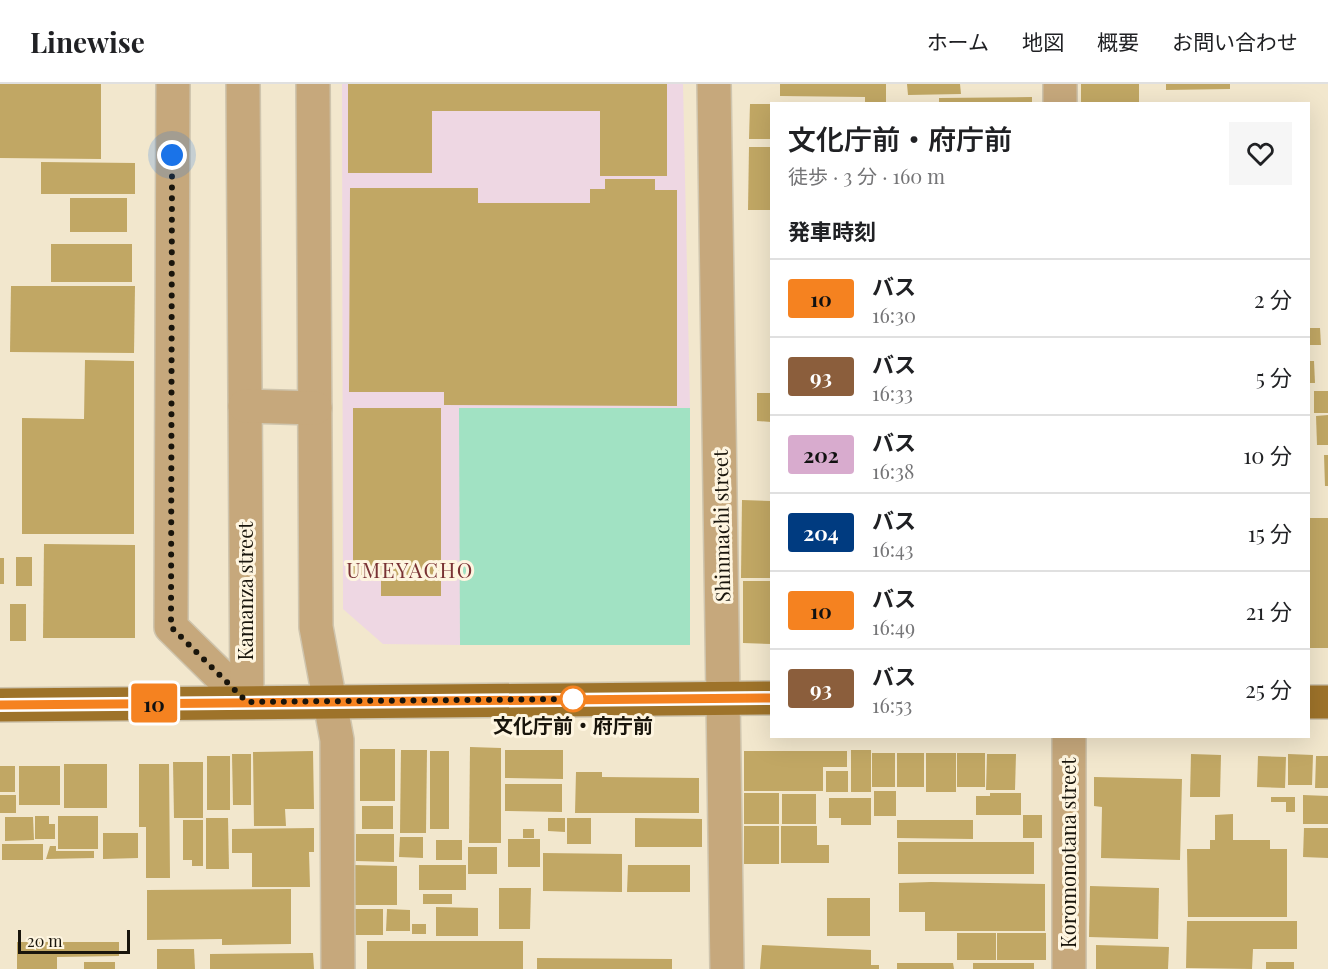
<!DOCTYPE html>
<html lang="ja">
<head>
<meta charset="utf-8">
<style>
  body { margin:0; font-family:"Playfair Display","Noto Sans JP",serif; background:#f6f6f6; color:#202124; height:100vh; display:flex; flex-direction:column; font-size:22px; white-space:nowrap }
  * { box-sizing:border-box; margin:0 }
  p { font-size:20px; color:#757577 }
  .icon { flex:none; width:33px; height:33px; fill:none; stroke:currentColor; stroke-width:2; stroke-linecap:round; stroke-linejoin:round }
  .map { position:relative; flex:1; overflow:hidden }
  .side { position:absolute; left:770px; top:18px; width:540px; height:636px; display:flex; flex-direction:column; background:#fff; border-radius:0px; box-shadow:0 6px 24px #0002 }
  .side>* { flex:none }
  .badge { padding:0 12px; border-radius:4px; font-size:21px; line-height:39px }
  .scale { position:absolute; left:18px; bottom:15px; width:112px; box-sizing:border-box; padding-left:6px; border:3px solid #19150c; border-top:0; font-size:16px; line-height:21px; white-space:nowrap; color:#19150c; -webkit-text-stroke:4px #fef5e0; paint-order:stroke }
  .you { position:absolute; width:30px; height:30px; margin:-15px; border:4px solid #fff; border-radius:50%; background:#1a73e8; box-shadow:0 0 0 9px #1a73e833 }
  .map>.badge { position:absolute; translate:-50% -50%; box-shadow:0 0 0 3px #fff }
  h2 { padding:0 18px; font-size:22px; line-height:54px }
  .round { display:grid; place-items:center; flex:none; width:63px; height:63px; border-radius:0px; background:#f6f6f6 }
  .headline { display:flex; align-items:center; justify-content:space-between; height:102px; padding:0 18px }
  h1 { font-size:28px; font-weight:600; line-height:45px }
  ul { padding:0; list-style:none }
  li { display:flex; align-items:center; gap:18px; height:78px; padding:0 18px; border-top:2px solid #e0e0e0 }
  li div { flex:1 }
  li b { display:block; font-size:22px }
  li em { font-style:normal }
  li .badge { min-width:66px; font-weight:700; text-align:center }
  header { display:flex; align-items:center; gap:36px; box-sizing:border-box; height:84px; padding:0 30px; background:#fff; border-bottom:2px solid #e0e0e0 }
  header strong { font-size:28px }
  nav { display:flex; gap:33px; margin-inline-start:auto; font-size:21px }
  .map>svg:first-child { display:block }
</style>
</head>
<body>
<header>
<strong>Linewise</strong>
<nav><a>ホーム</a><a>地図</a><a>概要</a><a>お問い合わせ</a></nav>
</header>
<div class="map">
<svg width="1328" height="885" viewBox="0 0 1328 885">
  <rect width="100%" height="100%" fill="#f2e7cd"/>
  <path fill="#eed7e3" d="M342,0H683L690,324H460V561L383,560L343,525Z"/>
  <path fill="#a1e2c3" d="M459,324H690V561H460Z"/>
  <g fill="#c1a764">
    <path d="M0,0H101V75L0,74Z"/>
    <path d="M348,0H667V92H600V27H432V89H348Z"/>
    <path d="M780,0H886V20H865V13L780,12Z"/>
    <path d="M907,0H960L961,10L908,11Z"/>
    <rect x="1081" y="0" width="58" height="20"/>
    <path d="M1166,0H1230V5L1166,6Z"/>
    <path d="M1032,13V20H939V14Z"/>
    <path d="M750,20H771V55H749Z"/>
    <path d="M749,63H771V126H748Z"/>
    <path d="M41,78L135,79V110H41Z"/>
    <path d="M605,95H655V106H677V322L444,321V308H349L350,104H478V119H590V105H605Z"/>
    <rect x="70" y="114" width="57" height="34"/>
    <rect x="51" y="160" width="81" height="38"/>
    <path d="M11,202H135L134,269L10,268Z"/>
    <path d="M1308,244H1320L1321,261H1308Z"/>
    <path d="M85,276L134,277V450H22V334L84,335Z"/>
    <path d="M1308,277H1314L1315,299H1308Z"/>
    <rect x="1314" y="307" width="14" height="22"/>
    <path d="M757,309H771V338L757,337Z"/>
    <path d="M353,324H441V512H381V494H353Z"/>
    <path d="M1328,331V361H1317L1316,332Z"/>
    <path d="M1324,371H1328V402H1325Z"/>
    <path d="M742,416L771,417V494H741Z"/>
    <rect x="1308" y="434" width="20" height="130"/>
    <path d="M44,460L135,461V554H43Z"/>
    <rect x="16" y="473" width="16" height="29"/>
    <rect x="0" y="474" width="4" height="26"/>
    <path d="M743,497H771V560L743,559Z"/>
    <rect x="10" y="520" width="16" height="37"/>
    <path d="M470,663L501,664V759H469Z"/>
    <rect x="360" y="665" width="35" height="52"/>
    <path d="M401,666H427L426,749H400Z"/>
    <path d="M505,666H563V695L505,694Z"/>
    <rect x="851" y="666" width="20" height="42"/>
    <path d="M313,667L314,725H285L286,742H254L253,668Z"/>
    <rect x="430" y="667" width="19" height="78"/>
    <path d="M744,667H847V683H823V707H744Z"/>
    <rect x="872" y="669" width="23" height="34"/>
    <rect x="897" y="669" width="27" height="34"/>
    <rect x="926" y="669" width="30" height="39"/>
    <rect x="957" y="669" width="28" height="34"/>
    <path d="M232,670H251V721H233Z"/>
    <path d="M987,670H1016L1015,706H986Z"/>
    <path d="M1191,670L1221,671L1220,713H1190Z"/>
    <path d="M1288,670L1313,671L1312,701H1288Z"/>
    <rect x="207" y="672" width="23" height="54"/>
    <path d="M1258,672L1286,673L1285,704L1257,703Z"/>
    <path d="M1316,672H1328V704H1315Z"/>
    <path d="M173,678H203V734H174Z"/>
    <rect x="64" y="680" width="43" height="44"/>
    <path d="M139,680H169L170,794H146V743H139Z"/>
    <rect x="0" y="682" width="15" height="26"/>
    <rect x="19" y="682" width="41" height="39"/>
    <rect x="826" y="687" width="22" height="21"/>
    <path d="M576,688H602V693L699,694V729H575Z"/>
    <path d="M1094,693L1182,695L1180,776L1101,774L1102,723L1094,722Z"/>
    <path d="M505,700H562V728L505,727Z"/>
    <rect x="874" y="707" width="22" height="25"/>
    <rect x="744" y="709" width="35" height="31"/>
    <path d="M990,709H1021V731H976V712H990Z"/>
    <rect x="782" y="710" width="34" height="30"/>
    <rect x="0" y="711" width="16" height="18"/>
    <path d="M1303,711L1328,712V740H1303Z"/>
    <path d="M1271,713H1295V728H1286V718H1271Z"/>
    <path d="M829,714H871V741H841V734H829Z"/>
    <rect x="362" y="722" width="31" height="23"/>
    <path d="M1233,730V756H1270V765H1287V833H1188L1187,765H1210V756H1215V731Z"/>
    <rect x="1023" y="731" width="19" height="23"/>
    <path d="M35,732H49V740H55V755H35Z"/>
    <rect x="58" y="732" width="40" height="33"/>
    <path d="M5,733H33L34,756L5,757Z"/>
    <path d="M206,734H228L229,785H206Z"/>
    <path d="M548,734H565V748L548,747Z"/>
    <rect x="567" y="734" width="24" height="26"/>
    <path d="M635,734L702,735V763H635Z"/>
    <path d="M183,736H203V782H192V776H183Z"/>
    <path d="M897,736H973V755L897,754Z"/>
    <rect x="744" y="742" width="35" height="38"/>
    <path d="M781,742H817V761H829V779H781Z"/>
    <path d="M314,744V768H309L310,803H252V769H232V745Z"/>
    <path d="M1304,744H1328V774L1303,773Z"/>
    <rect x="523" y="745" width="11" height="9"/>
    <path d="M103,749H138V774L103,775Z"/>
    <path d="M356,750H394V778L356,777Z"/>
    <path d="M400,753H423V774L399,773Z"/>
    <rect x="508" y="755" width="32" height="28"/>
    <rect x="436" y="756" width="26" height="20"/>
    <rect x="898" y="758" width="136" height="32"/>
    <rect x="2" y="760" width="41" height="16"/>
    <path d="M50,762H56V767H94V774L46,775Z"/>
    <rect x="468" y="763" width="29" height="27"/>
    <path d="M543,769L622,770V808L543,807Z"/>
    <path d="M353,781L397,782V821H353Z"/>
    <rect x="419" y="781" width="47" height="25"/>
    <path d="M628,781H690V808H627Z"/>
    <path d="M931,798L1045,800V847H925V828H899V799Z"/>
    <path d="M1090,802L1159,804L1158,855L1089,853Z"/>
    <path d="M499,804H531L530,845H499Z"/>
    <path d="M291,805V860L222,861V855L147,856V806Z"/>
    <rect x="423" y="810" width="29" height="10"/>
    <rect x="827" y="814" width="43" height="38"/>
    <path d="M436,823L478,824V852H436Z"/>
    <rect x="353" y="825" width="30" height="26"/>
    <path d="M387,825L410,826V847H386Z"/>
    <path d="M1187,837H1297V865H1253L1252,885L1186,884Z"/>
    <rect x="412" y="840" width="14" height="10"/>
    <rect x="957" y="849" width="39" height="27"/>
    <rect x="997" y="849" width="49" height="27"/>
    <rect x="367" y="857" width="156" height="28"/>
    <path d="M17,858H119V872L57,873V885H17Z"/>
    <path d="M762,861L871,866V881H879V885H760Z"/>
    <path d="M1096,861L1169,863L1168,885H1096Z"/>
    <path d="M157,865H194L195,885H157Z"/>
    <path d="M313,869L314,885H210V870Z"/>
    <path d="M537,874L672,875V885H537Z"/>
    <rect x="84" y="878" width="31" height="7"/>
    <rect x="1266" y="878" width="28" height="7"/>
    <path d="M897,879H953L954,885H897Z"/>
    <rect x="973" y="879" width="61" height="6"/>
  </g>
  <g fill="none" stroke-linecap="round" stroke-linejoin="round">
    <g stroke="#cfc5ae" stroke-width="36">
      <g id="minor">
        <path d="M173,0L171,543L247,618"/>
        <path d="M243,0L247,618"/>
        <path d="M313,0L316,543L337,656L338,885"/>
        <path d="M714,0L727,885"/>
        <path d="M1060,0V20"/>
        <path d="M245,322L315,324"/>
        <path d="M1069,885V652"/>
      </g>
    </g>
    <g stroke="#cfc5ae" stroke-width="36">
      <g id="major">
        <path d="M1308,618H1328"/>
        <path d="M0,621L771,614"/>
      </g>
    </g>
    <use href="#minor" stroke="#c6a87c" stroke-width="33"/>
    <use href="#major" stroke="#9e732a" stroke-width="33"/>
  </g>
  <g fill="none" stroke-linecap="round" stroke-linejoin="round">
    <g stroke="#fff" stroke-width="14">
      <path id="line" d="M0,621L771,614"/>
    </g>
    <use href="#line" stroke="#f58220" stroke-width="9"/>
    <path stroke="#19150c" stroke-width="6" stroke-dasharray="0 10.8" d="M172,71L171,543L247,618L573,615"/>
  </g>
  <circle fill="#fff" stroke="#f58220" stroke-width="3" cx="573" cy="615" r="12"/>
  <g text-anchor="middle" stroke-width="6" stroke-linejoin="round" paint-order="stroke">
    <g font-size="20" fill="#19150c" stroke="#fef5e0">
      <text transform="translate(722 442) rotate(-91)" y="7">Shinmachi street</text>
      <text transform="translate(246 507) rotate(-90)" y="7">Kamanza street</text>
      <text transform="translate(1069 769) rotate(-90)" y="7">Koromonotana street</text>
    </g>
    <g font-size="20" font-weight="bold" fill="#19150c" stroke="#fef5e0">
      <text x="573" y="649">文化庁前・府庁前</text>
    </g>
    <g font-size="21" letter-spacing="1.5" fill="#793234" stroke="#fef5e0">
      <text x="410" y="494">UMEYACHO</text>
    </g>
  </g>
</svg>
<div class="scale">20 m</div>
<div class="you" style="left:172px;top:71px"></div>
<b class="badge" style="left:154px;top:619px;background:#f58220;color:#111">10</b>
<section class="side">
<div class="headline"><div><h1>文化庁前・府庁前</h1><p>徒歩 · 3 分 · 160 m</p></div><a class="round"><svg class="icon" aria-label="heart" viewBox="0 0 24 24"><path d="M12 20l-8-8c-3-5 5-10 8-4 3-6 11-1 8 4z"/></svg></a></div>
<h2>発車時刻</h2>
<ul>
<li><span class="badge" style="background:#f58220;color:#111">10</span><div><b>バス</b><p>16:30</p></div><em>2 分</em></li>
<li><span class="badge" style="background:#8b5e3c;color:#fff">93</span><div><b>バス</b><p>16:33</p></div><em>5 分</em></li>
<li><span class="badge" style="background:#d8abce;color:#111">202</span><div><b>バス</b><p>16:38</p></div><em>10 分</em></li>
<li><span class="badge" style="background:#003b80;color:#fff">204</span><div><b>バス</b><p>16:43</p></div><em>15 分</em></li>
<li><span class="badge" style="background:#f58220;color:#111">10</span><div><b>バス</b><p>16:49</p></div><em>21 分</em></li>
<li><span class="badge" style="background:#8b5e3c;color:#fff">93</span><div><b>バス</b><p>16:53</p></div><em>25 分</em></li>
</ul>
</section>
</div>
</body>
</html>
